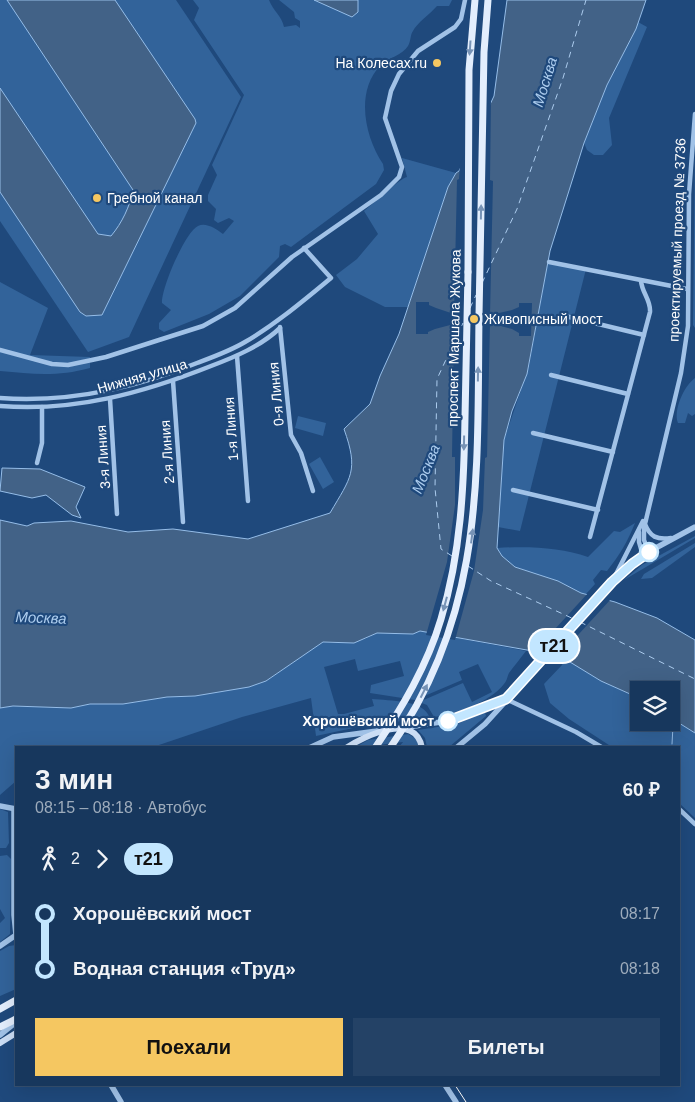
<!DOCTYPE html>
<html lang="ru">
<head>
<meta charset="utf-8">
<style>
  body { margin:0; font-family:Helvetica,sans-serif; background:#244266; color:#f1f3f6; height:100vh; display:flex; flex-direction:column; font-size:19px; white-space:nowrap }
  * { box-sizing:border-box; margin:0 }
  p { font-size:16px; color:#9eacbc }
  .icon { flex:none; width:28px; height:28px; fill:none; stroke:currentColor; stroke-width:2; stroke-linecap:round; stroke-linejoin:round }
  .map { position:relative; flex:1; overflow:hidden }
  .details { position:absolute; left:15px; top:746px; width:665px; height:340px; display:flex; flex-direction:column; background:#17375d; border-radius:0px; box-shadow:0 5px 20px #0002,0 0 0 1px #365172 }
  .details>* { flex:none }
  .badge { padding:0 10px; border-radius:16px; font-size:18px; line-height:32px }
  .controls { position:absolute; left:630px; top:681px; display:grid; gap:10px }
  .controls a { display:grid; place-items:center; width:50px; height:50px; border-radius:0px; background:#17375d; box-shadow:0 5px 20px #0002,0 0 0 1px #365172; font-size:25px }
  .map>.badge { position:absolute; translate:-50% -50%; box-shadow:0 0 0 2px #fff }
  .legs { display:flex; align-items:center; gap:8px; height:55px; padding:0 20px; font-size:16px }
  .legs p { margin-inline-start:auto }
  .summary { display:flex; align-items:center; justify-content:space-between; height:85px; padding:0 20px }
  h1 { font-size:28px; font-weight:700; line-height:38px }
  .cta { display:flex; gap:10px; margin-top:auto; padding:10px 20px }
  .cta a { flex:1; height:58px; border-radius:0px; background:#f5c761; color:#111; font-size:20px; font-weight:700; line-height:58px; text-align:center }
  .cta a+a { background:#244266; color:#f1f3f6 }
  ul { padding:0 20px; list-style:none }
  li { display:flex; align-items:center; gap:18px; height:55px; font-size:19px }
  li i { display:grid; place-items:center; width:8px; height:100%; margin:0 6px; background:currentColor }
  li i::after { content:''; width:12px; height:12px; margin:-6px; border:4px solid; border-radius:50%; background:#17375d }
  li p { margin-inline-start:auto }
  li:first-child i { background:linear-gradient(#0000 50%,currentColor 0) }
  li:last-child i { background:linear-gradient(currentColor 50%,#0000 0) }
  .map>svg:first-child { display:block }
</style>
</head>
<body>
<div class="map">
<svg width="695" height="1102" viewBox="0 0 695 1102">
  <rect width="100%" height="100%" fill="#1f497c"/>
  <g fill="#32639a">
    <path d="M0,0H176L241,97L129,337L88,352L0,221Z"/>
    <path d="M193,0H269C273,11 282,16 284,27L296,25L300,28V21L295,18L294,12L279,0H314L358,12V0H452L449,6H437C431,13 416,24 413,31C410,35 411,41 408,46C403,55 387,58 380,66C355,92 365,137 383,164L384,170L376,184L291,247L285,244L280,246L279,257L240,296L209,314L164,332L159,329V323L171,310L162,303C161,289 185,232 198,226C206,222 216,229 223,234L234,221L229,218L218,223L214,220L216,209L208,201V195L217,175L212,165L244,95L194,20L199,8Z"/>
    <path d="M638,22L647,27L609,118L612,145L603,155H594L587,150L584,143L607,85Z"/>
    <path d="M695,156V328L693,325Z"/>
    <path d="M402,158L456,173L448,187L408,307H385L345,287L336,275L357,259L378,234L364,211C373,204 400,178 407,177Z"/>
    <path d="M548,261L586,269L520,531L498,527L504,440L529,366Z"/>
    <path d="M0,282L48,308L30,355L90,357V368C57,377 33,374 0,371Z"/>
    <path d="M695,378V414L692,416L688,413L685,423H678C673,410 684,386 695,378Z"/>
    <path d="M298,416L326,423L323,436L295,428Z"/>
    <path d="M320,457L334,482L323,489L309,464Z"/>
    <path d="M635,523C628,541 619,556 607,571L601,570L593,580L595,584L586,594L581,593L558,581L515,567L502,556L497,548C526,546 561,547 588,557L614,531L620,532Z"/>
    <path d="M695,536V538L624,580L642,565Z"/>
    <path d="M695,543V547L652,578L641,579L644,574Z"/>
    <path d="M420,631L526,651C520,659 514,666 509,673C507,677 507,681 504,684C489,703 457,713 434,717L427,705L419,702L463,683L472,702L492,692L478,664L459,672L462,680L415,700L370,693L371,685L404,676L400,661L358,671L355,659L324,667L338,714H344L374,706L372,699C390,701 423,699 430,718L367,725L316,736L311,698L242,717L153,747L16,748V781L0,795V708L13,706L71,708L90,704H123L167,697L195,696L249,687L266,681L323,642L332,643L365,639L377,633L413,634Z"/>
    <path d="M565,659L601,681L639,698V722H671V718L695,733V818L679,803V748L612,747L569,719L550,703L544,684L562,665Z"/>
    <path d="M483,712H485L486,716L449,747H427L425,738L418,730L457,724Z"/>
    <path d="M408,734L417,739L420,747H399L403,742L354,748L368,740Z"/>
    <path d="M0,809L8,812L9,843L6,848H0Z"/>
    <path d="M7,855L11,859L10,934L0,942V923L5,918L0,909V856Z"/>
    <path d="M16,945V989L0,996V951L9,946Z"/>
  </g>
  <g fill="#426287" stroke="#95bde8">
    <path d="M7,0H115L195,119L196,123L102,315L86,316L80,312L0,192V88L98,234L111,236C122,223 130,206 133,190Z"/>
    <path d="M314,0H358V12L352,17Z"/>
    <path d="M507,0H646L636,29L607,85L584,143L550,251L527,374L512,411L504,440L497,548L502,556L515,567L558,581L581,593L615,602L657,618L695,640V733L671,718V690H639V698L601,681L565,659L538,652L420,631L413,634L377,633L354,643L323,642L266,681L249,687L195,696L167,697L123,704H90L71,708L13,706L0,708V520L27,526L34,523L71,521L128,532L173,529L248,539L330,513C351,477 359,471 344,429L370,404L380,376L399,334L448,187L456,173L459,171L494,96Z"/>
    <path d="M2,468L40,469L85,487L76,507L81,518L72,515L46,495L32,498L0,491Z"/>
  </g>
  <g fill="#1f497c">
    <path d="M491,97L490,180L493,181L490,315L512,310L519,307V303H532L531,336H519V333L512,329L490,323L487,457L485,458L483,510L474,571L455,640L426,635L447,562L455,505V457H452L454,324L435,329L428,332V334H416V302H429V305L436,308L454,314L457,180L459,179L460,164Z"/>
    <path d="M589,592L611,599L556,659L532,654Z"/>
  </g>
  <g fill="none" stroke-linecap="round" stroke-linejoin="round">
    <path stroke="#95bde8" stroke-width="1" d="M672,744L673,726L676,720"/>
    <g stroke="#acccee" stroke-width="1" stroke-dasharray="6 5" stroke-linecap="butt">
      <path d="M482,283L517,209L563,78L586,0"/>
      <path d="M470,308L476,295"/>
      <path d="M452,556L441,549L435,488L437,379L463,323"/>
      <path d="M468,566L491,581L576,620"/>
      <path d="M580,622L695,679"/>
    </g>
    <g stroke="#a1c2e7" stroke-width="4.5">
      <path d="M549,262L687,289"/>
      <path d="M565,316L644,335"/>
      <path d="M280,327L291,435L301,453L313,491"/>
      <path d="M0,350L52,364L68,365L106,357L159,340L203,326L235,308L292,257L381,195L399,177L402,167L385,118L391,91L399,74L418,51L455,27L461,19L465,0"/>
      <path d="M237,356L248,501"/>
      <path d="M551,375L628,394"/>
      <path d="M173,381L183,522"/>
      <path d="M0,398C69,403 133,389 197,363C213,357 230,351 245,342C276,324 303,301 331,278L304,248"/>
      <path d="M110,399L117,514"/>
      <path d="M0,406C74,412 143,393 211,366C235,357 261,346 280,328"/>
      <path d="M533,433L613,452"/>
      <path d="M37,463L42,443V407"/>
      <path d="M513,490L598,510"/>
      <path d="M644,525V540L649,552"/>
      <path d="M639,532V542L643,556"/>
      <path d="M590,537L650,312C651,300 642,293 641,281"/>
      <path d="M671,538C657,540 650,537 645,524L681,373L688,326L689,194L695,114"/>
      <path d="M612,582L643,521"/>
      <path d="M506,699L576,732L603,748"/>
      <path d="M679,809L695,824"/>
    </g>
    <g stroke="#a1c2e7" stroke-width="5.5">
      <path d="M402,728L447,721L506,699"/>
      <path d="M309,748L333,737L377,731"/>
      <path d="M456,748L485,724L627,568L652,550L695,527"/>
      <path d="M0,806L16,809"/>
      <path d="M14,809V915L16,935"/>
      <path d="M0,946L16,935"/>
      <path d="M0,1035L16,1022"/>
      <path d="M111,1085L121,1102"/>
      <path d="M445,1085L456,1102"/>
    </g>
    <g stroke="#ccdef5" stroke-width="6">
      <path d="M346,748C364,736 416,711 422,748"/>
      <path d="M0,1043L16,1033"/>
    </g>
    <g stroke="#e3eefd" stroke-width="7">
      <path d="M468,272L469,70L475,0"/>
      <path d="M0,1009L16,1000"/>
      <path d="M0,1027L16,1019"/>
    </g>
    <path stroke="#fff" stroke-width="1" d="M455,1085L466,1102"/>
    <g stroke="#e3eefd" stroke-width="7">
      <path d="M375,748C402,708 427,666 441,619C461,553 464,486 465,417C466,368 467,320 468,272"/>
      <path d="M390,748C486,612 477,473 479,316C480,228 483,140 484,52L488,0"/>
    </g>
  </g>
  <defs><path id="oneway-solid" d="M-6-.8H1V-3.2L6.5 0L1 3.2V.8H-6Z" transform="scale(1.25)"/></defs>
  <g fill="#7793b6">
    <use href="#oneway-solid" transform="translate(470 48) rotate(94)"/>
    <use href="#oneway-solid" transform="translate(481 212) rotate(-89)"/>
    <use href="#oneway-solid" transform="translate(478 374) rotate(-89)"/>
    <use href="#oneway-solid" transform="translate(464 443) rotate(91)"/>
    <use href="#oneway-solid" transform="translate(472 536) rotate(-83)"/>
    <use href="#oneway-solid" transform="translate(445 604) rotate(105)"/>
    <use href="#oneway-solid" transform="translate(424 691) rotate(-63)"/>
  </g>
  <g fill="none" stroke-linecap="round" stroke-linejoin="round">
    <g stroke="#fff" stroke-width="11">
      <path id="line-1" d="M448,721L506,699L612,582L632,564L649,552"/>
    </g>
    <use href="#line-1" stroke="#c2e6ff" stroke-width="8"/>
  </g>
  <g fill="#f5c761" stroke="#1f497c" stroke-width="2">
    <circle cx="437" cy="63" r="5"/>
    <circle cx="97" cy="198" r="5"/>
    <circle cx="474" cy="319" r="5"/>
  </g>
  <g fill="#fff" stroke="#c2e6ff" stroke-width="2.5">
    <circle cx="649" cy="552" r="9"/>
    <circle cx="448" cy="721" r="9"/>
  </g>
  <g text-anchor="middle" stroke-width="4.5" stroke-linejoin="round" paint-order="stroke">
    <g font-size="14" fill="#fff" stroke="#1f497c" text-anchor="start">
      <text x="427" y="68" text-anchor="end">На Колесах.ru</text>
      <text x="107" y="203">Гребной канал</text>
      <text x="484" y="324">Живописный мост</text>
    </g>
    <g font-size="14" fill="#fff" stroke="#1f497c">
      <text transform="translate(677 240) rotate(-88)" y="5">проектируемый проезд № 3736</text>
      <text transform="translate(454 338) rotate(-89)" y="5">проспект Маршала Жукова</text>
      <text transform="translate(142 376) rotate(-16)" y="5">Нижняя улица</text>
      <text transform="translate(276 394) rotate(-95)" y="5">0-я Линия</text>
      <text transform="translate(231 429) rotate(-94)" y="5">1-я Линия</text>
      <text transform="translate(167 452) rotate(-94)" y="5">2-я Линия</text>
      <text transform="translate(103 457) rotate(-94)" y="5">3-я Линия</text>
    </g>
    <g font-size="14" font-weight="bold" fill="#fff" stroke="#1f497c" text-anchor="end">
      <text x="434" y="726">Хорошёвский мост</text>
    </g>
    <g font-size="15" font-style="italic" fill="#acccee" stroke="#1f497c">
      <text transform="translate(545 82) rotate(-73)" y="5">Москва</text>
      <text transform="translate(426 469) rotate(-68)" y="5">Москва</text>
      <text transform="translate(41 618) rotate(2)" y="5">Москва</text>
    </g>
  </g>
</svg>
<div class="controls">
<a><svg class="icon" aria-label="layers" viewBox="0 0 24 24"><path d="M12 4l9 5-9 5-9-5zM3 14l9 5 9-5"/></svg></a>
</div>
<b class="badge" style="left:554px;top:646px;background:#c2e6ff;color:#111">т21</b>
<section class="details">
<div class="summary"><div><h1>3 мин</h1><p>08:15 – 08:18 · Автобус</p></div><b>60 ₽</b></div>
<div class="legs"><svg class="icon" aria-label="walk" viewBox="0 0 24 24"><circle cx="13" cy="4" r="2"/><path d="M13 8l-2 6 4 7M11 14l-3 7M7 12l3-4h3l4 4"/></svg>2<svg class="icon" aria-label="forward" viewBox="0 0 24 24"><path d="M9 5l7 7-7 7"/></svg><b class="badge" style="background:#c2e6ff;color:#111">т21</b></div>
<ul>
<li><i style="color:#c2e6ff"></i><b>Хорошёвский мост</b><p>08:17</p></li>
<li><i style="color:#c2e6ff"></i><b>Водная станция «Труд»</b><p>08:18</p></li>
</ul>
<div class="cta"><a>Поехали</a><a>Билеты</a></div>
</section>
</div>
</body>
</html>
